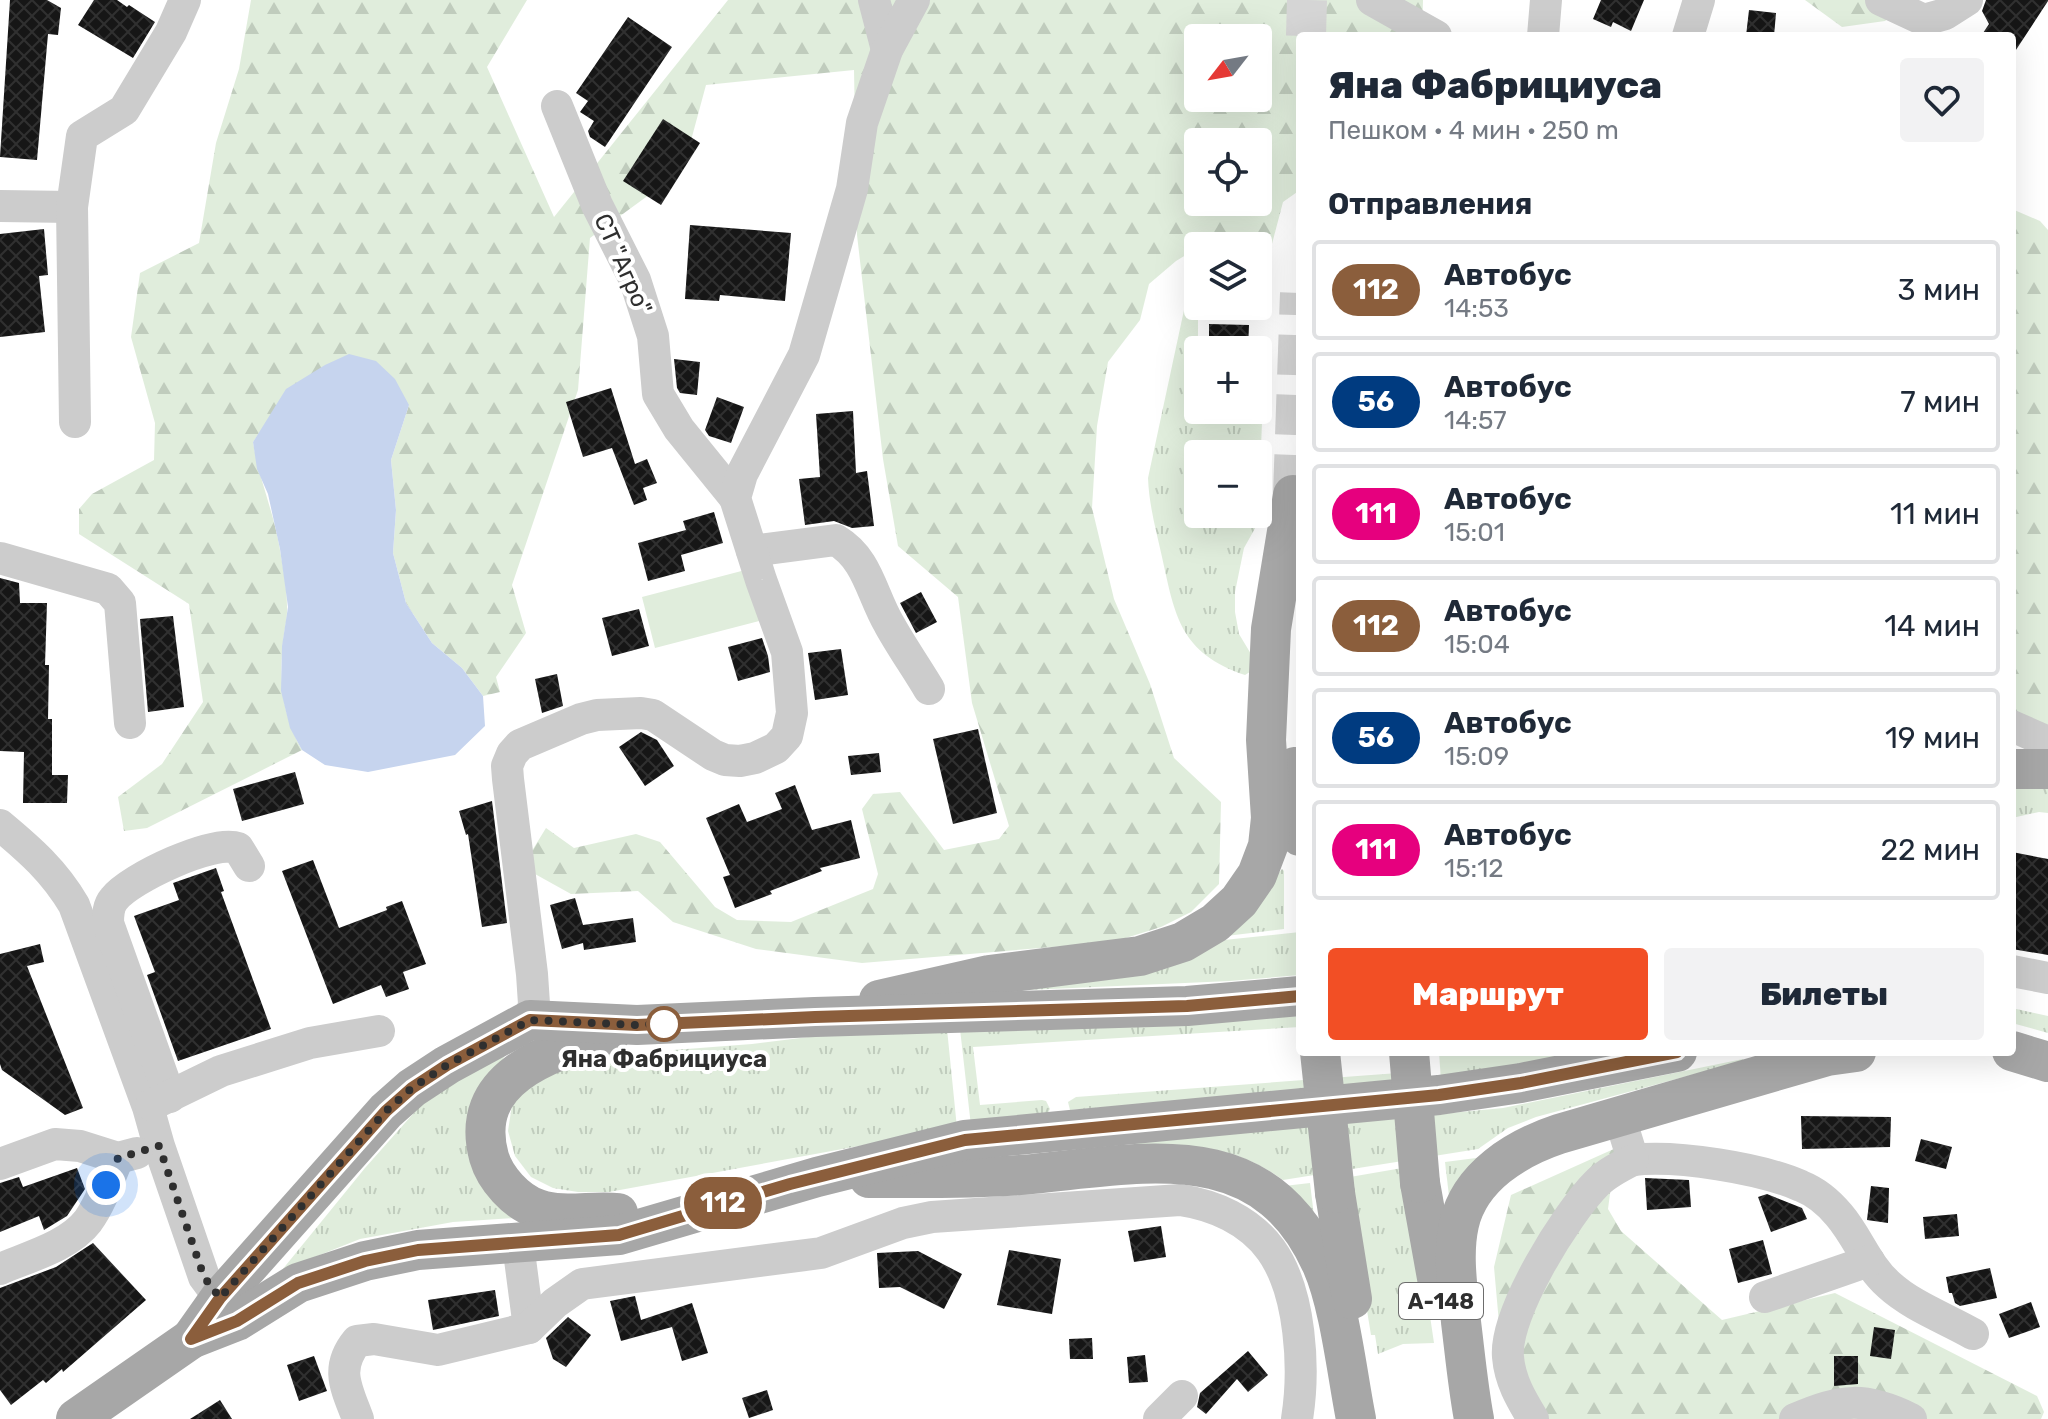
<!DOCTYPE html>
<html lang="ru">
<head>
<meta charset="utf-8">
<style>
  body { margin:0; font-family:Rubik,sans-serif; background:#f2f2f3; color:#1f2937; height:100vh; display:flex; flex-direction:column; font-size:30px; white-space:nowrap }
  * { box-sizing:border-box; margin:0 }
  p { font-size:26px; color:#747a83 }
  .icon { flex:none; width:44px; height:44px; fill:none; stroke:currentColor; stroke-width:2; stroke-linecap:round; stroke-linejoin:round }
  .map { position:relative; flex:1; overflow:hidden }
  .drawer { position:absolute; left:1296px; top:32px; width:720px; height:1024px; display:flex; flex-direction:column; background:#fff; border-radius:8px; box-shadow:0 8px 32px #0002 }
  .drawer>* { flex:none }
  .badge { padding:0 16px; border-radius:26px; font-size:28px; line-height:52px }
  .needle { width:52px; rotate:239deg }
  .buttons { position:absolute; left:1184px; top:24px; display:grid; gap:16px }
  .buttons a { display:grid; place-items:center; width:88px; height:88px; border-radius:8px; background:#fff; box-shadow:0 8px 32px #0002; font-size:40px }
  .you { position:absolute; width:40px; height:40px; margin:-20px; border:6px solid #fff; border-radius:50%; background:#1a73e8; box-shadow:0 0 0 12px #1a73e833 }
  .map>.badge { position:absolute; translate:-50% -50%; box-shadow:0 0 0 4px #fff }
  h2 { padding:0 32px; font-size:30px; line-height:72px }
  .round { display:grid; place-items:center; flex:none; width:84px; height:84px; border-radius:8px; background:#f2f2f3 }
  .head { display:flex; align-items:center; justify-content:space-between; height:136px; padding:0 32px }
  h1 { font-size:38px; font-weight:800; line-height:60px }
  .cta { display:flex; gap:16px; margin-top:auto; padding:16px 32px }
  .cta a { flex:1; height:92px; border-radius:8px; background:#f24f25; color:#fff; font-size:32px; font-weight:800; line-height:92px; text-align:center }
  .cta a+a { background:#f2f2f3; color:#1f2937 }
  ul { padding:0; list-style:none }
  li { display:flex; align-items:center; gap:24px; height:100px; margin:0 16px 12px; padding:0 16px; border:4px solid #e0e1e3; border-radius:8px }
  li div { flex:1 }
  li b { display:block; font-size:30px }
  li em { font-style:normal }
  li .badge { min-width:88px; font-weight:700; text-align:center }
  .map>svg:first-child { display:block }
</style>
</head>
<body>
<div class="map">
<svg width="2048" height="1419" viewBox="0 0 2048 1419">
  <defs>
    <pattern id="grass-tufts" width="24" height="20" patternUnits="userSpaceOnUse" patternTransform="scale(2)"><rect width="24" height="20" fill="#e0eddc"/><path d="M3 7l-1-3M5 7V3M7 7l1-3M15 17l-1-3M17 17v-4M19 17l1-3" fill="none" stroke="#c0ccbd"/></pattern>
    <pattern id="forest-firs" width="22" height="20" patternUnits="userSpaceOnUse" patternTransform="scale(2)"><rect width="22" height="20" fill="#e0eddc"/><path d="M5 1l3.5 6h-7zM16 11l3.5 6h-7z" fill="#c0ccbd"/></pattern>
    <pattern id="building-cross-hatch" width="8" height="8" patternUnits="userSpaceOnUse" patternTransform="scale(2)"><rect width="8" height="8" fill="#161616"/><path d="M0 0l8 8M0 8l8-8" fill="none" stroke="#303030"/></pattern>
  </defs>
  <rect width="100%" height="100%" fill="#fff"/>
  <g fill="url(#grass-tufts)" fill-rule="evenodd">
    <path d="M1196,299L1198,306H1207L1198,308V410H1258V397H1263L1258,523L1244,548L1235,592V612L1239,634L1254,659L1253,670L1245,675C1180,653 1175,616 1162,557C1156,530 1149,505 1148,478L1184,310ZM1198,454H1258V514H1198Z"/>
    <path d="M2048,786V813L2039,812L2012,818V787Z"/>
    <path d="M1282,869L1284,871V929L1226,936Z"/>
    <path d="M1300,932V975L1230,981L963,993L1224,940Z"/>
    <path d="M2012,1008L2048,1016V1033L2012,1023Z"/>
    <path d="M1300,1016V1027L973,1047L980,1105L1042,1100L1046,1101L1050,1109L1048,1113L971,1126L960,1029Z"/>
    <path d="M947,1029L957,1128L609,1192H578L553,1188L531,1177L515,1156L508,1131L512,1105L526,1082L582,1057L752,1044L841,1033Z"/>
    <path d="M508,1050L476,1108L530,1217L453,1222L360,1239L282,1270L365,1168L428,1097Z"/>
    <path d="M1439,1052H1579L1441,1081Z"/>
    <path d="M1743,1059V1061L1536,1117L1508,1128L1478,1149L1283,1180C1232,1143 1186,1145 1126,1144L1503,1108Z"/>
    <path d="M1398,1073L1399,1083L1070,1110L1068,1102L1076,1097Z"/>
    <path d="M1484,1157L1449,1196L1445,1162Z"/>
    <path d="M1408,1167L1434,1343L1403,1344L1378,1354L1375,1335H1371L1355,1237L1350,1177Z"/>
    <path d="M1310,1183L1314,1216L1284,1186Z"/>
  </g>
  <g fill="url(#forest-firs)" fill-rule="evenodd">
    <path d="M251,0H527L487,67L554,217L728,0H1423L1422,36H1300V190L1283,202L1267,263L1258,256V246H1236L1209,241L1176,261L1149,284L1140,320L1108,362L1097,426L1092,508L1114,599L1150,684L1174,758L1221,802L1219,884L1191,912L1161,927L1113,942L862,963L756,949L673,922L638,891L571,894L535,874L530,854L546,828L574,848L636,834L660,842L715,907L737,920L791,922L873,889L878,874L862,809L873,794L900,792L944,850L999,839L1009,826L972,703L958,597L898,546L883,459L857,235L854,70L706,85L683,170L590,238L578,390L512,585L526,633L496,677L500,692L483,696L462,668L432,643L406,603L393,553L396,510L391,460L409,405L267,422L253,442C259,479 274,513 280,550C283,568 287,588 287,606C288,618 284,630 283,642C279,682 282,715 302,750L147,828L124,831L118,797L162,764L203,702L189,604L79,534V509L92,494L154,460L155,423L131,337L140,273L199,243L216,143L239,69ZM1198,38H1258V98H1198ZM1198,142H1258V202H1198Z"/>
    <path d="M1805,0H1911L1885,21L1842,27Z"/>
    <path d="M2012,209L2040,221L2048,230V731L2012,722Z"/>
    <path d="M1616,1148L1608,1209L1621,1231L1722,1320L1835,1293L2037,1396L2044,1412L2041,1419H1518L1503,1368L1494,1267L1511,1195Z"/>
  </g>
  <path fill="#e0eddc" d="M753,568L767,619L655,648L642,597Z"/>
  <path fill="#c6d4ee" d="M349,354L376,361L395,379L409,405L391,460L396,510L393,553L406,603L432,643L462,668L483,696L485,726L455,755L368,772L325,765L302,750L290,728L281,691L282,646L288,607L280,549L268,494L257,469L253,442L286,389L325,365Z"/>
  <g fill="url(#building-cross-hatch)">
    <path d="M10,0H47L61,8L58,35L48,34L37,160L0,157Z"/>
    <path d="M94,0H117L127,7L129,5L155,22L133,58L78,25Z"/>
    <path d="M1601,0H1644L1631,31L1613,22L1611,27L1593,19Z"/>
    <path d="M1986,0H2048V1L2012,56V36H1981L1989,24L1982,11Z"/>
    <path d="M1749,10L1776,13L1774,36H1746Z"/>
    <path d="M628,17L672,47L605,147L590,137L588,131L594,121L580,112L588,101L576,93Z"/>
    <path d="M663,119L700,143L661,205L623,181Z"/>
    <path d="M690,225L791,233L785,301L720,295L719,301L685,299Z"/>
    <path d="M44,229L48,275L39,276L45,332L0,337V234Z"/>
    <path d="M1209,324L1249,325L1248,350H1209Z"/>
    <path d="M674,359L700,362L697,395L680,393L677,388Z"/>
    <path d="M611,388L635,464L647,459L657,483L643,488L647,500L634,505L612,448L583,457L566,402Z"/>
    <path d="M717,397L744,407L731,443L709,436L705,430Z"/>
    <path d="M853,411L856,473L867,471L874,526L852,528L834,521L805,525L799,479L820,477L816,414Z"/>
    <path d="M714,512L723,543L681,555L685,571L648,581L638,543L686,530L683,521Z"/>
    <path d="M0,578L19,583L20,603H47L45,665H49L48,719H52V775H68L67,803H23L24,752L0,751Z"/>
    <path d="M921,592L937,622L916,633L900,603Z"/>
    <path d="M639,609L649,646L612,656L602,618Z"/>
    <path d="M173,616L184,707L148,712L140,619Z"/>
    <path d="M762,638L768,656L770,672L738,681L728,647Z"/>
    <path d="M841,649L848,695L815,700L808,653Z"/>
    <path d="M557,674L563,706L542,713L535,679Z"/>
    <path d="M978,729L997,813L953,824L933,739Z"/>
    <path d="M641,732L657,740L674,766L645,786L619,747Z"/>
    <path d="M879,753L881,772L851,775L848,756Z"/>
    <path d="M295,772L304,804L242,821L233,789Z"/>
    <path d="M795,785L812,830L851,820L860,858L820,868L822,871L770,891L772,894L735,908L723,877L730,875L706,818L739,804L747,822L782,809L775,793Z"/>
    <path d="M492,801L507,923L482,927L468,834L466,835L459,811Z"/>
    <path d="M2012,852L2048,859V955L2012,949Z"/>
    <path d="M313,860L339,928L387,910L386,907L402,901L426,964L403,972L409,989L386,997L381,985L333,1004L282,871Z"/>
    <path d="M216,868L224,891L221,892L271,1029L178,1061L147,975L155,972L134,916L179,900L173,883Z"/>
    <path d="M575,898L583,925L633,918L636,942L584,950L583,943L562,949L550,905Z"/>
    <path d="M40,944L44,962L27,966L83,1108L65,1115L2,1070L0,1064V954Z"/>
    <path d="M1801,1116L1891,1117L1890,1147L1802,1149Z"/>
    <path d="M1921,1139L1952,1147L1946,1169L1915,1161Z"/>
    <path d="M77,1168L85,1189L67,1216L44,1230L39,1216L0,1232V1183L19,1177L23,1187Z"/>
    <path d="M1645,1178L1689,1180L1691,1207L1647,1210Z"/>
    <path d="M1871,1186L1889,1188L1888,1223L1867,1220Z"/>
    <path d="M1767,1194L1802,1208L1807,1219L1771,1232L1758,1197Z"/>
    <path d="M1957,1214L1959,1236L1925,1239L1923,1217Z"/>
    <path d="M1161,1226L1166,1257L1134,1262L1128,1231Z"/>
    <path d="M1763,1240L1772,1274L1738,1283L1729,1249Z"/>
    <path d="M93,1243L146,1300L63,1372L62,1369L46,1383L43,1380L11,1405L0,1390V1288L56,1267Z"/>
    <path d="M1009,1250L1061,1259L1052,1314L997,1305Z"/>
    <path d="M918,1251L962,1274L944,1309L900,1287L879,1288L877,1253Z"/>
    <path d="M1990,1268L1997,1298L1960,1306L1955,1303L1952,1293H1949L1946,1277Z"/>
    <path d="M495,1290L499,1316L433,1330L428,1300Z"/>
    <path d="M635,1296L641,1320L692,1303L708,1353L682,1361L672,1327L621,1341L610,1301Z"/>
    <path d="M2031,1302L2040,1327L2009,1338L1999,1314Z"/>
    <path d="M568,1317L591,1335L566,1367L553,1359L546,1338Z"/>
    <path d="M1874,1327L1895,1330L1891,1359L1870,1356Z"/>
    <path d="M1092,1338L1093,1359H1070L1069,1339Z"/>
    <path d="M1248,1351L1268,1375L1248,1392L1237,1379L1206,1414L1197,1407L1200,1393Z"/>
    <path d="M1145,1355L1148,1382L1129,1383L1127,1357Z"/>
    <path d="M314,1356L327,1391L299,1401L287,1365Z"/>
    <path d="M1834,1356H1858V1384L1834,1386Z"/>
    <path d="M767,1390L773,1410L749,1418L742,1398Z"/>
    <path d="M220,1400L232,1419H190Z"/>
  </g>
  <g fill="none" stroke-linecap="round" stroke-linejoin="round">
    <g stroke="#d5d5d5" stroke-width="40" stroke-dasharray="40 20" stroke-linecap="butt">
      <path d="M1306,36L1307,0"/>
      <path d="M1293,495L1300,293"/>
    </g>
    <g stroke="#ccc" stroke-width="32">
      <path d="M874,0L887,50"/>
      <path d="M1372,0L1436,36"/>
      <path d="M1881,0L1924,20L1945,14L1967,0"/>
      <path d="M1543,36L1546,0"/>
      <path d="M1688,36L1699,0"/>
      <path d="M557,106L597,205L635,280L653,336L658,394L679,429L735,498"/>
      <path d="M0,206L72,207"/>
      <path d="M75,422L72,207L82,136L124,110L171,32L185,0"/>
      <path d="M752,551L836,540C868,559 871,593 889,624C901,646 916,667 929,689"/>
      <path d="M0,558L108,589L120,603L130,723"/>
      <path d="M2012,726L2048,742"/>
      <path d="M0,825C30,850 54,871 74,905L148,1107L159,1146L204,1277L233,1316"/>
      <path d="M2012,971L2048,978"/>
      <path d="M530,1020L534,1004L532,974L508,779L507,766L512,754L520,745L581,719L597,715L641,713L653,715L713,755L725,760L740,761L755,758L776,748L787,736L792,713L787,652L761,580L735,498L742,474L804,355L852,189L862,123L887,50L914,0"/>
      <path d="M170,1097L108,923C108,914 108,906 114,899C130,878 214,839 238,848L249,866"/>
      <path d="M151,1105L221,1071L310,1043L379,1031"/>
      <path d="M1620,1118L1633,1160C1677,1155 1760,1168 1801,1186C1816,1192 1829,1203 1839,1215C1858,1237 1867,1266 1889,1285C1912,1306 1945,1318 1973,1334"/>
      <path d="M0,1164L55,1144L80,1146L118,1158L137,1153"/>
      <path d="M518,1244L529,1328"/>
      <path d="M0,1269C28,1257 69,1246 88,1221C101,1203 109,1179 118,1158"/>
      <path d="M1765,1297L1869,1261"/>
      <path d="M358,1419C347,1389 334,1369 357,1341L374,1339L438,1350L529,1328L555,1303L582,1284L821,1253L903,1223L932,1217L1180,1200C1214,1205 1249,1220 1271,1250C1301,1292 1305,1369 1297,1419"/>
      <path d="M1159,1419L1182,1396"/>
      <path d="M1533,1419C1521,1399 1510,1381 1508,1357C1504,1314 1566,1214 1597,1183C1607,1173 1621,1166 1633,1160"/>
      <path d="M1795,1419C1842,1399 1864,1396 1911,1419"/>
    </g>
    <g stroke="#a7a7a7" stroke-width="40">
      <path d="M1295,767L1300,836"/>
      <path d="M2012,769H2048"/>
      <path d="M879,1000L989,975L1140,956L1183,942L1215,923L1239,901L1257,875L1268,846L1271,818L1266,740L1271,629L1293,495"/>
      <path d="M611,1033C551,1052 467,1076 489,1157C495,1178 516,1202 538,1209C563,1218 592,1210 618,1213"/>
      <path d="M2012,1051L2048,1062"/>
      <path d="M869,1178C920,1178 969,1179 1020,1175C1138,1165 1262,1130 1322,1265C1340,1306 1347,1374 1356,1419"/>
      <path d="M1420,1183L1439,1289"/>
      <path d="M1335,1193L1352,1299"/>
      <path d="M191,1339L220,1298L386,1111L412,1088L447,1065L530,1020L637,1025L815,1017L1187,1006L1300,996"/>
      <path d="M76,1419L191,1339L237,1321L298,1283L365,1261L418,1250L619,1235L817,1177L965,1140L1439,1095L1521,1083L1677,1052"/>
      <path d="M1474,1419C1468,1387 1465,1354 1461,1322C1458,1290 1452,1255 1459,1224C1470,1176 1517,1148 1559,1134L1827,1056L1856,1052"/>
    </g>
    <g stroke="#a7a7a7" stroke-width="40">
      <path d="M1320,1052L1335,1193"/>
      <path d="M1409,1052L1420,1183"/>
    </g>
  </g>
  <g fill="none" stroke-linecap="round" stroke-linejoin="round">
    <g stroke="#fff" stroke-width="18">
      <path id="line" d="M1300,996L1187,1006L815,1017L637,1025L530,1020L447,1065L412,1088L386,1111L220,1298L191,1339L237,1321L298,1283L365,1261L418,1250L619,1235L790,1184L965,1140L1439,1095L1521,1083L1677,1052"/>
    </g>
    <use href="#line" stroke="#8b5e3c" stroke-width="12"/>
    <path stroke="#2f2f2f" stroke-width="8" stroke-dasharray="0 14.4" d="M106,1185L118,1158L159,1146L204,1277L220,1298L386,1111L412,1088L447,1065L530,1020L637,1025L667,1023L664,1024"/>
  </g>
  <circle fill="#fff" stroke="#8b5e3c" stroke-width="4" cx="664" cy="1024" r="16"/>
  <g text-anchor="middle" stroke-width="8" stroke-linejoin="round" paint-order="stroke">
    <rect fill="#fff" stroke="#6d6d6d" stroke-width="2" x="1399" y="1283" width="84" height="36" rx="6"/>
    <g font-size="22" font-weight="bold" fill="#2f2f2f">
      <text x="1441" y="1309">А-148</text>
    </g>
    <g font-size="24" fill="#2f2f2f" stroke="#fff">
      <text transform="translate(623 264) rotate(66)" y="8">СТ "Агро"</text>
    </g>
    <g font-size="24" font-weight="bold" fill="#2f2f2f" stroke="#fff">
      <text x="664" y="1067">Яна Фабрициуса</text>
    </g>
  </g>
</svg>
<div class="buttons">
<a><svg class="needle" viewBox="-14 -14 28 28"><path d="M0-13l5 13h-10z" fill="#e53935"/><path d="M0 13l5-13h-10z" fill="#747a83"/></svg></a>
<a><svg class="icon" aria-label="locate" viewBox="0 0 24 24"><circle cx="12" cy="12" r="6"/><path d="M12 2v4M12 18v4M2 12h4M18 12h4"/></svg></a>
<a><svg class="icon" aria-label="layers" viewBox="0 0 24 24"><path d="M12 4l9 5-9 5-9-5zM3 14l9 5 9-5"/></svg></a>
<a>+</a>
<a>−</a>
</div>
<div class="you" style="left:106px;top:1185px"></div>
<b class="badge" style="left:723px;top:1203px;background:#8b5e3c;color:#fff">112</b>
<section class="drawer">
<div class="head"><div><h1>Яна Фабрициуса</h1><p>Пешком · 4 мин · 250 m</p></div><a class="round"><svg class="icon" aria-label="heart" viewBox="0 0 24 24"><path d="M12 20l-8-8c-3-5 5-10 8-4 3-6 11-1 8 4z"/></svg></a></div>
<h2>Отправления</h2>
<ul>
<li><span class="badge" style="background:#8b5e3c;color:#fff">112</span><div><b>Автобус</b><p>14:53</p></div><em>3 мин</em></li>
<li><span class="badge" style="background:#003b80;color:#fff">56</span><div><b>Автобус</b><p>14:57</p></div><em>7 мин</em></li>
<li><span class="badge" style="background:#e6007e;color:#fff">111</span><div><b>Автобус</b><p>15:01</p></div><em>11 мин</em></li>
<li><span class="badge" style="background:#8b5e3c;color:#fff">112</span><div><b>Автобус</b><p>15:04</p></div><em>14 мин</em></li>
<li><span class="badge" style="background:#003b80;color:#fff">56</span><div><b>Автобус</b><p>15:09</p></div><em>19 мин</em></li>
<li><span class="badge" style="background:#e6007e;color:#fff">111</span><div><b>Автобус</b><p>15:12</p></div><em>22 мин</em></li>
</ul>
<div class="cta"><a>Маршрут</a><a>Билеты</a></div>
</section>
</div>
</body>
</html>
